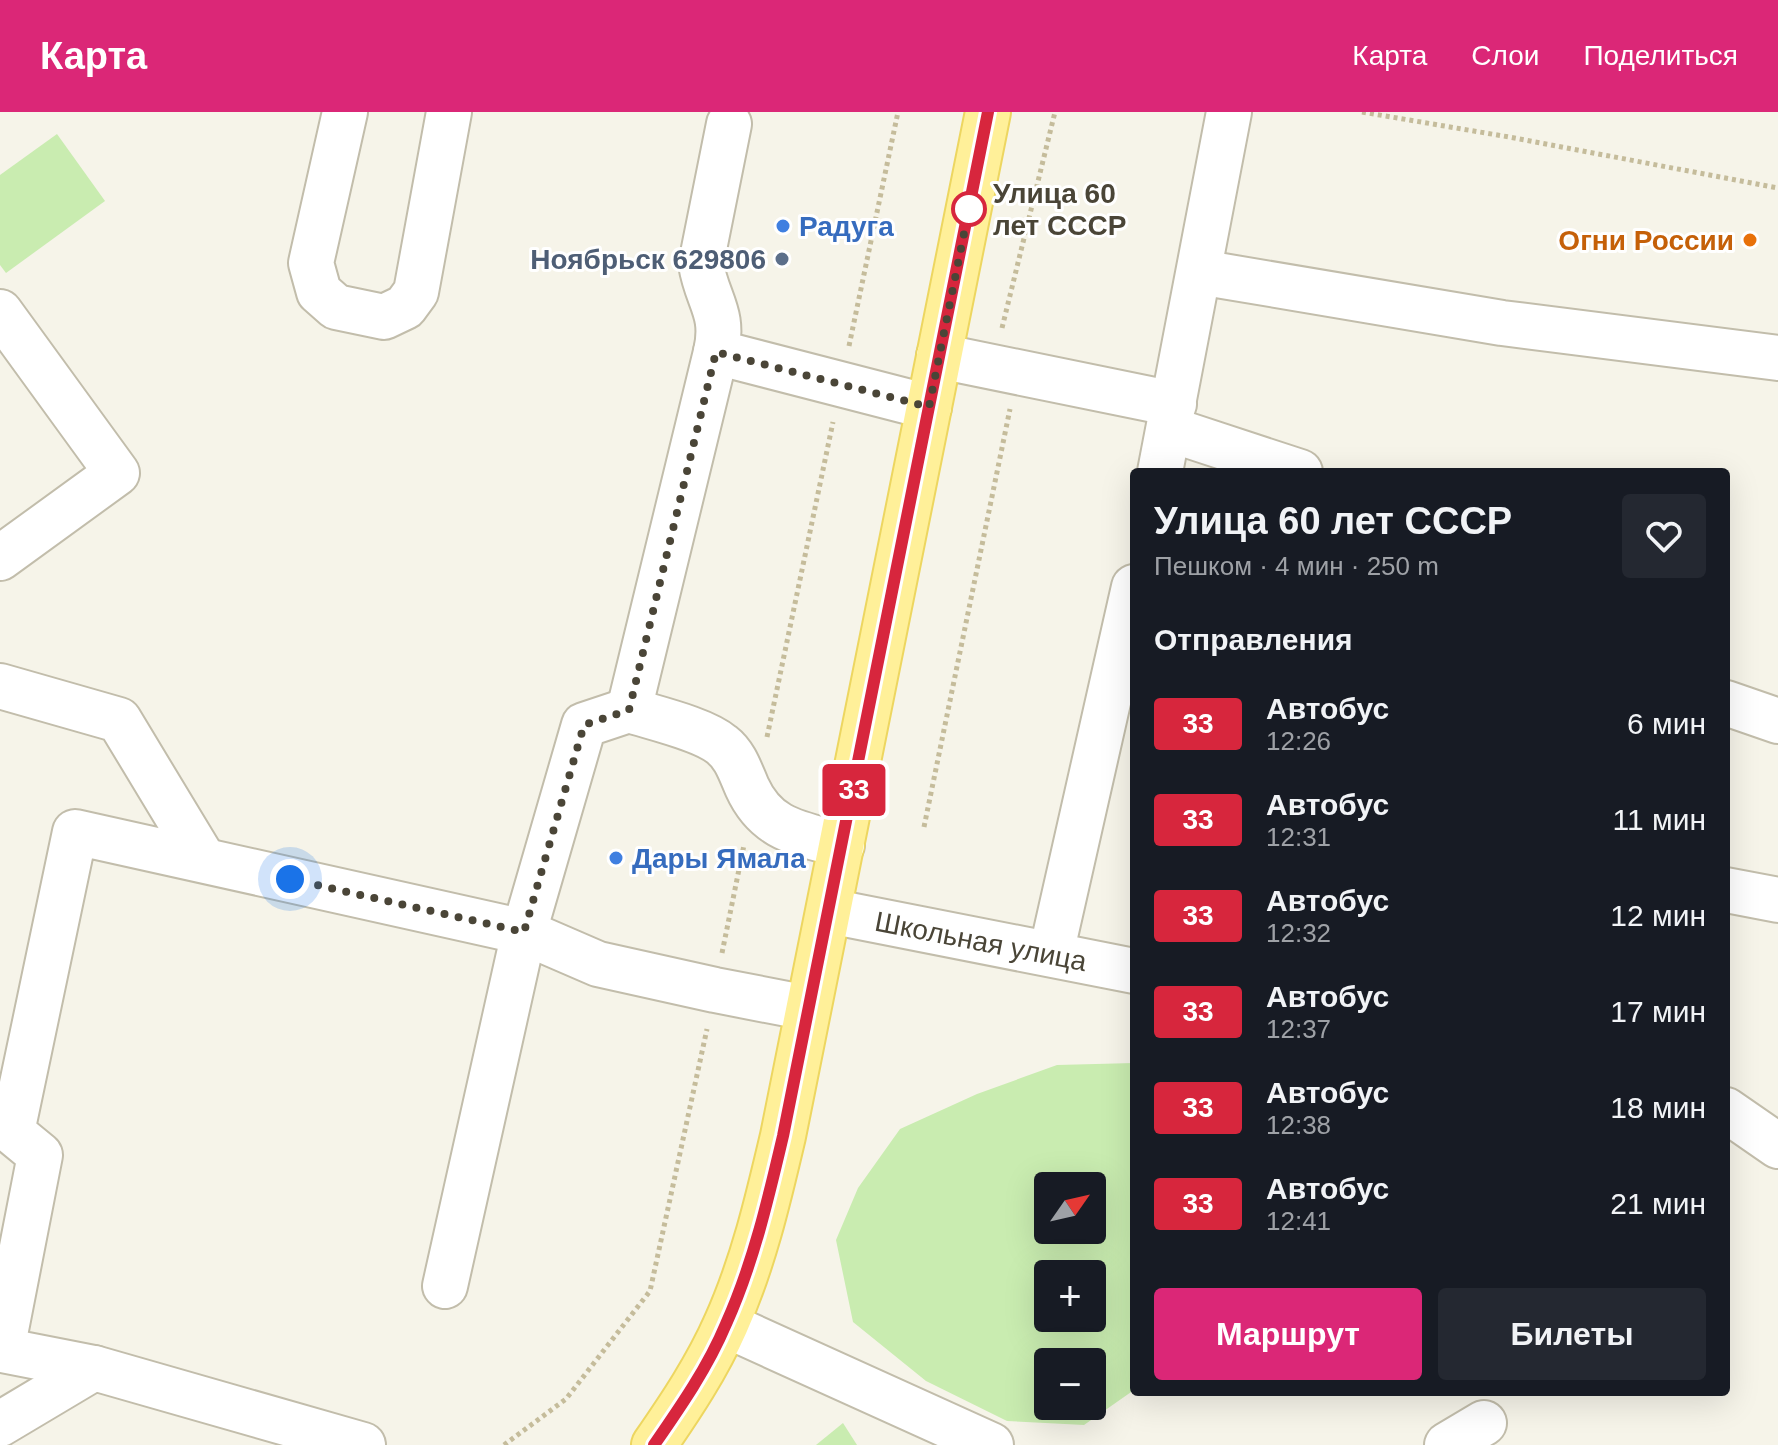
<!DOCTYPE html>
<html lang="ru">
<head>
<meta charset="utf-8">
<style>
  body { margin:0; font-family:Helvetica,sans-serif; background:#242831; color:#f1f3f6; height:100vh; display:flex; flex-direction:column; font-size:30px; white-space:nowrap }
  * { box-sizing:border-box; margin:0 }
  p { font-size:26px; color:#9ea1a6 }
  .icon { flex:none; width:44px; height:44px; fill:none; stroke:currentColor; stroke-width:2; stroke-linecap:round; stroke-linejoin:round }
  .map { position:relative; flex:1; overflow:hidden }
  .panel { position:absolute; left:1130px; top:356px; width:600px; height:928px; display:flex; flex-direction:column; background:#171b24; border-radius:8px; box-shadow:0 8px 32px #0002 }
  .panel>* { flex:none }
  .badge { padding:0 16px; border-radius:6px; font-size:28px; line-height:52px }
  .needle { width:52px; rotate:56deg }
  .fabs { position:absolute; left:1034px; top:1060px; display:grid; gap:16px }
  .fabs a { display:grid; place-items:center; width:72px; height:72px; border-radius:8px; background:#171b24; box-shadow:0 8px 32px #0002; font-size:40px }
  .you { position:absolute; width:40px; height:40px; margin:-20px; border:6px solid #fff; border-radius:50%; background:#1a73e8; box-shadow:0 0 0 12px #1a73e833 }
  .map>.badge { position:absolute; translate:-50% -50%; box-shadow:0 0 0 4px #fff }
  h2 { padding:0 24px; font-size:30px; line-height:72px }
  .round { display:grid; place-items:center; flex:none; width:84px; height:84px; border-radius:8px; background:#242831 }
  .summary { display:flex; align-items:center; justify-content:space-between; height:136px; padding:0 24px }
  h1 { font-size:38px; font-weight:600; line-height:60px }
  .cta { display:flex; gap:16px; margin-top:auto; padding:16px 24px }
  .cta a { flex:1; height:92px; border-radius:8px; background:#db2777; color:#fff; font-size:32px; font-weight:600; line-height:92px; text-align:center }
  .cta a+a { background:#242831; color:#f1f3f6 }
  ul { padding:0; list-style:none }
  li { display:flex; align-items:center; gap:24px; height:96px; padding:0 24px }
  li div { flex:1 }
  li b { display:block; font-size:30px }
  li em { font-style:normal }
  li .badge { min-width:88px; font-weight:700; text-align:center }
  header { display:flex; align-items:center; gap:48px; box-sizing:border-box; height:112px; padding:0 40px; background:#db2777; color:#fff }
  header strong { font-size:38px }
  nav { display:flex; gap:44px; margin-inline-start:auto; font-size:28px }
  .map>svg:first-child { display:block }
</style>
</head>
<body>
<header>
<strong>Карта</strong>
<nav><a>Карта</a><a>Слои</a><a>Поделиться</a></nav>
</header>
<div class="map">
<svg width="1778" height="1333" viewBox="0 0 1778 1333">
  <rect width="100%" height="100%" fill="#f6f4e9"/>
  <g fill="#c9ecb0" fill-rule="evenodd">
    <path d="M57,22L105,89L6,161L0,153V63Z"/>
    <path d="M1134,951V1278L1084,1313L1007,1309L926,1269L853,1210L836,1128L858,1076L900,1017L977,982L1057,953ZM1092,1074V1118H1048V1074ZM1048,1162H1092V1206H1048ZM1048,1250H1092V1294H1048Z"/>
    <path d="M843,1311L857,1333H816Z"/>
  </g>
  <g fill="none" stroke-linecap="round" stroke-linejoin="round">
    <g stroke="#c2bdab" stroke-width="48">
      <g id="minor">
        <path d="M345,0L311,151L319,180L336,195L384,205L405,195L416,180L449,0"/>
        <path d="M729,12L701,152C707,189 725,200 716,240L929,295"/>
        <path d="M1199,160L1502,211L1778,246"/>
        <path d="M0,200L117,361L0,446"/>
        <path d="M716,240L629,598C654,606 703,617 722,633C735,643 740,659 747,675C767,719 799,721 842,733"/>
        <path d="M939,244L1174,292"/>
        <path d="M1169,317L1300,360"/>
        <path d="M1160,360L1229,0"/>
        <path d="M0,574L119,608L203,747"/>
        <path d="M1726,591L1778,609"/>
        <path d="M1726,778L1778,788"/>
        <path d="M829,799L1134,859"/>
        <path d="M1051,842L1134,475"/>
        <path d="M1726,998L1778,1034"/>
        <path d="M445,1174L524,820L584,613L629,598"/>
        <path d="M726,1213L991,1333"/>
        <path d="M94,1256L2,1238L40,1043L12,1020L75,720L524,820L598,852L715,878L808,896"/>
        <path d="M0,1312L94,1256L363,1333"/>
        <path d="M1447,1333L1484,1311"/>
      </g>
    </g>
    <g stroke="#edd660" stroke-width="48">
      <path id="major" d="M654,1333C681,1294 707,1255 726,1212C753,1152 768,1088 783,1024L988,0"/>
    </g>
    <g stroke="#c5bc9b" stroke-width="5" stroke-dasharray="4 4" stroke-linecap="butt">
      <path d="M1362,0L1509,25L1778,76"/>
      <path d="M1002,216L1055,0"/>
      <path d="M849,234L898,0"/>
      <path d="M767,625L833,310"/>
      <path d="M924,715L1010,297"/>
      <path d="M722,841L744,733"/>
      <path d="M504,1333L566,1287L650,1179L707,917"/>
    </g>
    <use href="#minor" stroke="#fff" stroke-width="44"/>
    <use href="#major" stroke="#fff099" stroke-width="44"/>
  </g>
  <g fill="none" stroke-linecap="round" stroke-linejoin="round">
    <g stroke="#fff" stroke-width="18">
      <path id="line" d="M654,1333C681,1294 708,1255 726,1212C753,1152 768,1088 783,1024L988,0"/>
    </g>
    <use href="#line" stroke="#d7263d" stroke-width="12"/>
    <path stroke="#4a4537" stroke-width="8" stroke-dasharray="0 14.4" d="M290,767L524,820L584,613L629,598L716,240L929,295L970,92L969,97"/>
  </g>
  <circle fill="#fff" stroke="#d7263d" stroke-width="4" cx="969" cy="97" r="16"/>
  <g fill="#3f7fe0" stroke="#fff" stroke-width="3">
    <circle cx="783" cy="114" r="8"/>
    <circle cx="616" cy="746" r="8"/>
  </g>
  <circle fill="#e8710a" stroke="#fff" stroke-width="3" cx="1750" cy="128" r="8"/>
  <circle fill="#5c6f8a" stroke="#fff" stroke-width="3" cx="782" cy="147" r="8"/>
  <g text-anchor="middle" stroke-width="6" stroke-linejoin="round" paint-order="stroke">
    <g font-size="28" font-weight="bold" fill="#4a4537" stroke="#fff" text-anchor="start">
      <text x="993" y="91">Улица 60<tspan x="993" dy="32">лет СССР</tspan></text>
    </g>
    <g font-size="28" font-weight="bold" fill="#366cbe" stroke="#fff" text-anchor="start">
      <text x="799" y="124">Радуга</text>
      <text x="632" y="756">Дары Ямала</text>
    </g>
    <g font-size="28" font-weight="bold" fill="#c56008" stroke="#fff" text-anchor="end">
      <text x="1734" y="138">Огни России</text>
    </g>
    <g font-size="28" font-weight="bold" fill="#4e5e75" stroke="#fff" text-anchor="end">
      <text x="766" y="157">Ноябрьск 629806</text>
    </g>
    <g font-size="28" fill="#4a4537" stroke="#fff">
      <text transform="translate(981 829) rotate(11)" y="10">Школьная улица</text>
    </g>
  </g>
</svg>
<div class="fabs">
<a><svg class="needle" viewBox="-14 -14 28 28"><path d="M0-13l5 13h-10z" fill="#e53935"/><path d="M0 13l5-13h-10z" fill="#9ea1a6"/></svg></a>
<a>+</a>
<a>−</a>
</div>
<div class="you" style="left:290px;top:767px"></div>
<b class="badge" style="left:854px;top:678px;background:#d7263d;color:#fff">33</b>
<section class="panel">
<div class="summary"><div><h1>Улица 60 лет СССР</h1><p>Пешком · 4 мин · 250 m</p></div><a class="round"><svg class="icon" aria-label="heart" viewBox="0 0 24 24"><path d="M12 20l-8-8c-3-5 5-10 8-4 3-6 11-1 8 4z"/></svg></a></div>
<h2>Отправления</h2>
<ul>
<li><span class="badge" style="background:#d7263d;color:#fff">33</span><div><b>Автобус</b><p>12:26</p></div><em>6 мин</em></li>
<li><span class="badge" style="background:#d7263d;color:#fff">33</span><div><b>Автобус</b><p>12:31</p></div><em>11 мин</em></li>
<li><span class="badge" style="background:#d7263d;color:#fff">33</span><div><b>Автобус</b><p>12:32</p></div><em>12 мин</em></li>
<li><span class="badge" style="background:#d7263d;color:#fff">33</span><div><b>Автобус</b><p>12:37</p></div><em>17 мин</em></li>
<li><span class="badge" style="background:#d7263d;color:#fff">33</span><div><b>Автобус</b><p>12:38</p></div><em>18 мин</em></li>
<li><span class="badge" style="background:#d7263d;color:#fff">33</span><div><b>Автобус</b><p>12:41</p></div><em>21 мин</em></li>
</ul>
<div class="cta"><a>Маршрут</a><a>Билеты</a></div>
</section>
</div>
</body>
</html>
